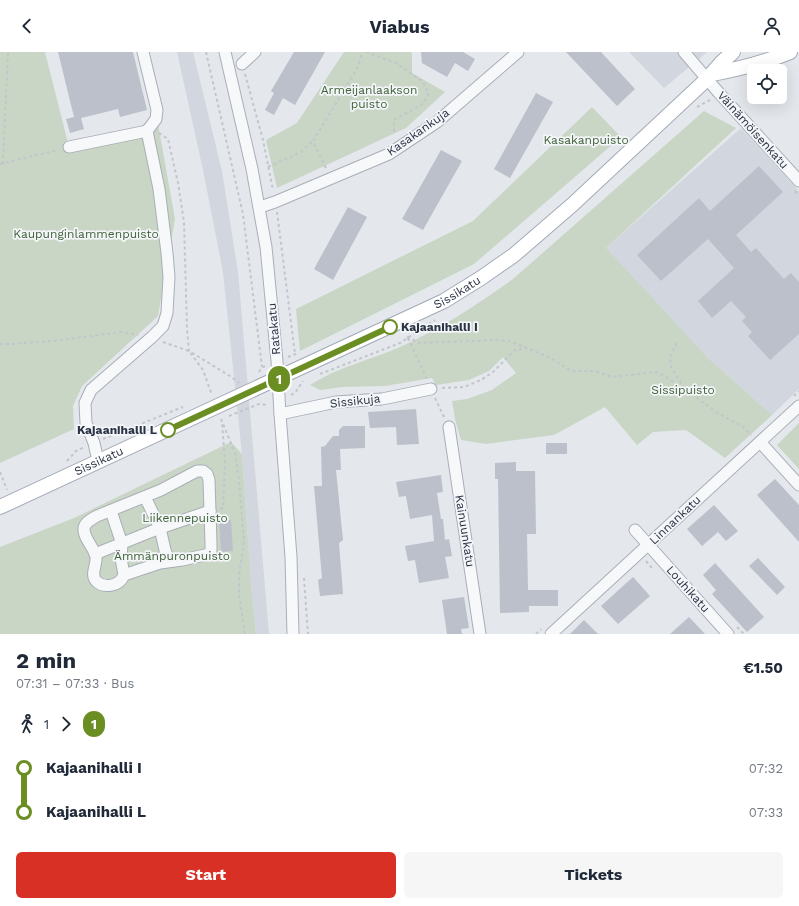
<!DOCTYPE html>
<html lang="en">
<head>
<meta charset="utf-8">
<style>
  body { margin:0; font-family:"Work Sans",sans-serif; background:#f6f6f7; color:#1f2937; height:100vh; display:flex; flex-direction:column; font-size:15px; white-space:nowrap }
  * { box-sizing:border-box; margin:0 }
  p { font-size:13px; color:#747a83 }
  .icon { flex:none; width:22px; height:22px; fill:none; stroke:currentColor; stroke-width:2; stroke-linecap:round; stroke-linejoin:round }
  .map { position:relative; height:582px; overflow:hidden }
  .drawer { display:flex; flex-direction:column; background:#fff; flex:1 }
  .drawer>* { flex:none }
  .badge { padding:0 8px; border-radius:13px; font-size:14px; line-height:26px }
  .tools { position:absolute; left:747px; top:12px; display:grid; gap:8px }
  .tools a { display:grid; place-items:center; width:40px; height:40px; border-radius:6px; background:#fff; box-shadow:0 4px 16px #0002; font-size:20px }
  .map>.badge { position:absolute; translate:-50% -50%; box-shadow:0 0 0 2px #fff }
  .legs { display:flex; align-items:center; gap:6px; height:44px; padding:0 16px; font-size:13px }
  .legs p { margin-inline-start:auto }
  .overview { display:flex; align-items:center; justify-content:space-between; height:68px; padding:0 16px }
  h1 { font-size:22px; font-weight:700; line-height:30px }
  .cta { display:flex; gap:8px; margin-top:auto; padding:8px 16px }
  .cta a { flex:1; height:46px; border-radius:6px; background:#d93025; color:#fff; font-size:16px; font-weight:700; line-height:46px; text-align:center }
  .cta a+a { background:#f6f6f7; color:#1f2937 }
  ul { padding:0 16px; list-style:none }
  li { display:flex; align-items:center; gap:14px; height:44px; font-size:15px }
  li i { display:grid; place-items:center; width:6px; height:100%; margin:0 5px; background:currentColor }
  li i::after { content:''; width:10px; height:10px; margin:-5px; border:3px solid; border-radius:50%; background:#fff }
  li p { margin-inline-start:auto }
  li:first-child i { background:linear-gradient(#0000 50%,currentColor 0) }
  li:last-child i { background:linear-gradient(currentColor 50%,#0000 0) }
  header { display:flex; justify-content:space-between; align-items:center; height:52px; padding:0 16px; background:#fff; font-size:18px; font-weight:700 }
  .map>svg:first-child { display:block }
</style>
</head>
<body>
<header><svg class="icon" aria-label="back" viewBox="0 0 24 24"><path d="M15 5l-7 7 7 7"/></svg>Viabus<svg class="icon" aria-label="person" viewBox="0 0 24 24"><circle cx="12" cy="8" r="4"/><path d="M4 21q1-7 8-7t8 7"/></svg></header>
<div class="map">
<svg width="799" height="582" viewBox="0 0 799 582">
  <rect width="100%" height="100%" fill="#e4e7ec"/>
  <g fill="#d2d6de">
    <path d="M177,0H193L222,119L238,220L269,582H256L251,532L242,402L223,220L203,118Z"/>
    <path d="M629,0H707L664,36Z"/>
    <path d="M741,76L799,139V337L772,363L708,306L693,290L675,298L606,196Z"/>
  </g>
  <g fill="#c9d6c5">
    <path d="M0,0H45L69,95L158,72L175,167L158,264L82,334L73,354L74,377L0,411Z"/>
    <path d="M344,0H411L412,2V21L445,40L406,76L277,136L266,88L297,71Z"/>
    <path d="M592,55L621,85L474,212L300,299L296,257L473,169Z"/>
    <path d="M704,59L736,76L606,196L708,306L772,363L725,406L686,378L653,380L637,393L605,355L554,383L486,392L461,388L455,367L452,349L467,347L492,338L516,321L503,305L489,319L469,328L436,333L432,326L385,334L343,335L320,338L310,333C338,315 370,308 400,295C440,277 478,252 513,227Z"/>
    <path d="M799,371V417L777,393Z"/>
    <path d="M231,390L242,402L251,532L256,582H0V495L74,466Z"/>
  </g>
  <g fill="#bbc0ca">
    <path d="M58,0H133L147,58L120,65L118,57L81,66L84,77L70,81L66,67L74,65Z"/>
    <path d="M294,0H325L295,53L283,46L274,63L265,58L274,41L271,39Z"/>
    <path d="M421,0H463L475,7L468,19L455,11L447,25L422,11Z"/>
    <path d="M566,0H601L635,37L617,54Z"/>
    <path d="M536,41L553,50L510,126L494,117Z"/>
    <path d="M441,98L462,109L423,178L402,167Z"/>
    <path d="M759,114L783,140L736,183L751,200L756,196L784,227L791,221L799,230V282L770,308L748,284L752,280L742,269L746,265L731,249L712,266L698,249L734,216L708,187L661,229L637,203L699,146L710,159Z"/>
    <path d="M348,155L367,165L333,228L314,217Z"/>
    <path d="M416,357L419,392L397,393L396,375L370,376L368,360Z"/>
    <path d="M343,374H365V396L340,397L341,418H336L343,488L339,491L343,542L320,544L318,528L322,526L314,434H322L321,395L325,394L333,384H339V378Z"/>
    <rect x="546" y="391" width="21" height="11"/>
    <path d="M516,410V419H535L536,482H527L528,538H558V554H529V560L500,561L498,427H495V411Z"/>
    <path d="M441,423L443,440L437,441L441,467H443L445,488L449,487L452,504L445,505L449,526L419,531L415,508L408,509L405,494L434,489L432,463L410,467L406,444L399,445L396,430Z"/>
    <path d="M775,427L799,453V490L757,443Z"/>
    <path d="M714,453L738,479L726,489L718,480L702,494L687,477Z"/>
    <path d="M219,468H231L233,499L221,500Z"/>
    <path d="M758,506L785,535L777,543L749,514Z"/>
    <path d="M715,511L764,565L747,580L712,542L716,538L703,523Z"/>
    <path d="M633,525L650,544L618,572L601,554Z"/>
    <path d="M464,545L469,576L461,577L462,582H447L442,548Z"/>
    <path d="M689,565L705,582H670Z"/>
    <path d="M584,568L598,582H570Z"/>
  </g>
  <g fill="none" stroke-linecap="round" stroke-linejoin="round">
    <g stroke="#a9aeb7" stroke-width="13">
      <g id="minor">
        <path d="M143,0L157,58L156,67L147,79"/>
        <path d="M225,0L252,117L266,195L277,309L280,362L291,505L293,582"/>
        <path d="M684,0L719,41L799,129"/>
        <path d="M242,12L255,0"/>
        <path d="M69,95L147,79L159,137L167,201L169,225L167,261L163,274L152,285L91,338L85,351L86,371L94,391L98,409"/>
        <path d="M260,155L275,150L389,102L437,70L518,0"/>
        <path d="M280,362L336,350L382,347L431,337"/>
        <path d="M449,375L480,582"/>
        <path d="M760,390L799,433"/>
        <path d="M197,419H203L207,422L209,428L211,491V498L210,502L182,508L160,511L124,523C120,534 104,537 96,529C90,522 97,513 96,505C94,495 83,486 84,476C85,470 92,467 97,464L161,438Z"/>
        <path d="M145,445L160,476L165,498L168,506L173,509"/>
        <path d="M111,459L122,492L121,506L124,523"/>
        <path d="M635,478L728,582"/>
        <path d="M95,502L160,476L210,459"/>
        <path d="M551,582L799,354"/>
      </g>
    </g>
    <g stroke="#a3abb8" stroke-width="16">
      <g id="major">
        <path d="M712,22C739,17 766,10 790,0"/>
        <path id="s1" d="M0,455L444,249L481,226L514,203L572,153L707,27L721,11L733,0"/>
      </g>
    </g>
    <g stroke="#c2c5cb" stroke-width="2" stroke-dasharray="3 3" stroke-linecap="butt">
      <path d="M206,0L243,162L262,315"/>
      <path d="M366,0L396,11L422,29L429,41L424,51L394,68V82"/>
      <path d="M245,22L263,88L273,138"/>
      <path d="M697,55L710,48"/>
      <path d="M159,81L168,87L178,131L184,170L187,277L189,299L230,324L239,331"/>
      <path d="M0,112L58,98"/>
      <path d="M3,112L8,0"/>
      <path d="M268,115L301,100L313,89"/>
      <path d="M326,116L313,89L358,15L362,0"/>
      <path d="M795,139L799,143"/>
      <path d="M277,160L295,302"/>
      <path d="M407,285L420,291L494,288L509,289L549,305L571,319H595L612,325L657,320L684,336"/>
      <path d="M408,286L427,327"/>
      <path d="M163,290L189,299L203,318L212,343"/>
      <path d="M677,291L670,305L671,315L684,336L716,360L743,375L751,383"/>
      <path d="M0,292H11L53,289L121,280L138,283"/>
      <path d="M288,305L295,302L297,304"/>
      <path d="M259,320L262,315L266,314"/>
      <path d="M320,322L400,291L435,268"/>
      <path d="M442,336L464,335L481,328L493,320L515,298L527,296"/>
      <path d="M291,343L295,341L303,329"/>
      <path d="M794,344L799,339"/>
      <path d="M435,346L444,365"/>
      <path d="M229,364L259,352L268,353"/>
      <path d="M221,367L235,401L239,428L244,489L239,523V543L245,582"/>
      <path d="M103,387L183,355"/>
      <path d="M67,409L76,399L85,395"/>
      <path d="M0,420L7,438"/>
      <path d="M220,457L223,456L225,410L222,370"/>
      <path d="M646,509L652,516"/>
      <path d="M304,526L308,582"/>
      <path d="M737,575L744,582"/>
      <path d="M536,582L541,577"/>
    </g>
    <use href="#minor" stroke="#f7f8fa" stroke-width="11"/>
    <use href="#major" stroke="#fff" stroke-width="14"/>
  </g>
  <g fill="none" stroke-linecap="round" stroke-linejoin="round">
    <g stroke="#fff" stroke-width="9">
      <path id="line-1" d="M168,378L390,275"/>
    </g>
    <use href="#line-1" stroke="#6b8e23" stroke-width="6"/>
  </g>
  <g fill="#fff" stroke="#6b8e23" stroke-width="2">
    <circle cx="390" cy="275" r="7"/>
    <circle cx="168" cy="378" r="7"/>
  </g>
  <g text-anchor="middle" stroke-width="3.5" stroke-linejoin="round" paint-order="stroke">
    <g font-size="12" fill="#3f6138" stroke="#f4f6f9">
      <text x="369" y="42">Armeijanlaakson<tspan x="369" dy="14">puisto</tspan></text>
      <text x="586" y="92">Kasakanpuisto</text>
      <text x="86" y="186">Kaupunginlammenpuisto</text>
      <text x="683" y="342">Sissipuisto</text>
      <text x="185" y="470">Liikennepuisto</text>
      <text x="172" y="508">Ämmänpuronpuisto</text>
    </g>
    <g font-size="12" fill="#2b3445" stroke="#f4f6f9">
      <text transform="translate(753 78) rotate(48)" y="4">Väinämöisenkatu</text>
      <text transform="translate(418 80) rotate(-35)" y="4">Kasakankuja</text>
      <text dy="4" stroke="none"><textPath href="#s1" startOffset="505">Sissikatu</textPath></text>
      <text transform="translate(274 277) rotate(-95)" y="4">Ratakatu</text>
      <text transform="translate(355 349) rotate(-6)" y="4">Sissikuja</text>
      <text dy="4" stroke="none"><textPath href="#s1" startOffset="109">Sissikatu</textPath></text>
      <text transform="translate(675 468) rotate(-43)" y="4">Linnankatu</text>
      <text transform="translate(465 479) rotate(81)" y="4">Kainuunkatu</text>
      <text transform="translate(688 537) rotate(48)" y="4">Louhikatu</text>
    </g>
    <g font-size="12" font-weight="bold" fill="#2b3445" stroke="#f4f6f9" text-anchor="start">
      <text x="401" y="279">Kajaanihalli I</text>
      <text x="157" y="382" text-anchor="end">Kajaanihalli L</text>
    </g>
  </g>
</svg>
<div class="tools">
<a><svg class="icon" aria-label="locate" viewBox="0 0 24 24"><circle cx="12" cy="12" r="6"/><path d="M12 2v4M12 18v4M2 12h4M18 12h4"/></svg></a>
</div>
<b class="badge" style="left:279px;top:327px;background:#6b8e23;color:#fff">1</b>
</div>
<section class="drawer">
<div class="overview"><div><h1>2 min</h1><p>07:31 – 07:33 · Bus</p></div><b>€1.50</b></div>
<div class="legs"><svg class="icon" aria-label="walk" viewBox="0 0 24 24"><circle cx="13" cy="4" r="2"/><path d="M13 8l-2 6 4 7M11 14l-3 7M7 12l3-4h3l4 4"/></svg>1<svg class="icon" aria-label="forward" viewBox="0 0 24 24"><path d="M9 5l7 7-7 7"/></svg><b class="badge" style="background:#6b8e23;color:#fff">1</b></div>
<ul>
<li><i style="color:#6b8e23"></i><b>Kajaanihalli I</b><p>07:32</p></li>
<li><i style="color:#6b8e23"></i><b>Kajaanihalli L</b><p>07:33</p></li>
</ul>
<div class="cta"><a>Start</a><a>Tickets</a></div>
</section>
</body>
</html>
